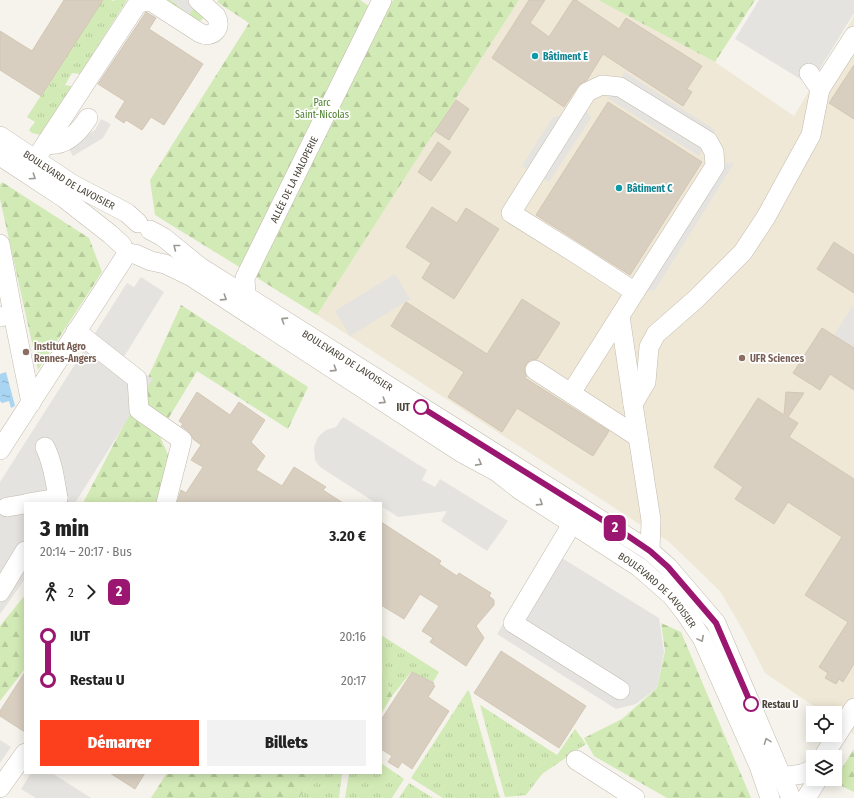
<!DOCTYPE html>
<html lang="fr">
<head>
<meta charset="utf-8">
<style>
  body { margin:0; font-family:"Fira Sans Condensed",sans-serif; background:#f2f2f2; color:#222; height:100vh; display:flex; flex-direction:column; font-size:15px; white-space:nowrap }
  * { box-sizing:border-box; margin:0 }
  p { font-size:13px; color:#767676 }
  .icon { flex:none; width:22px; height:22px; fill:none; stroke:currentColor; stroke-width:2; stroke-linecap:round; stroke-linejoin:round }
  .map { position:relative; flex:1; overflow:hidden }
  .drawer { position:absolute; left:24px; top:502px; width:358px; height:272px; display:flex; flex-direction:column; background:#fff; border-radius:0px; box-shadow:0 2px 10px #0003 }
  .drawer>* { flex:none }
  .badge { padding:0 8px; border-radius:6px; font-size:14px; line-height:26px }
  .controls { position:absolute; left:806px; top:706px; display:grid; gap:8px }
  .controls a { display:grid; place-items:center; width:36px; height:36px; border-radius:0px; background:#fff; box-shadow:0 2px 10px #0003; font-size:20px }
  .map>.badge { position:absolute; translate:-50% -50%; box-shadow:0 0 0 2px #fff }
  .legs { display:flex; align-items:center; gap:6px; height:44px; padding:0 16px; font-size:13px }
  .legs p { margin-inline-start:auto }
  .head { display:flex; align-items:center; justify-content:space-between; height:68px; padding:0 16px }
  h1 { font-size:22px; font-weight:800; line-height:30px }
  .action { display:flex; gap:8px; margin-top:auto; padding:8px 16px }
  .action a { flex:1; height:46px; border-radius:0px; background:#fc3f1d; color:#fff; font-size:16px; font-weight:800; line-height:46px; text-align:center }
  .action a+a { background:#f2f2f2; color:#222 }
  ul { padding:0 16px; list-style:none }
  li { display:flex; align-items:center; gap:14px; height:44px; font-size:15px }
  li i { display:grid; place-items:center; width:6px; height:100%; margin:0 5px; background:currentColor }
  li i::after { content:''; width:10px; height:10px; margin:-5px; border:3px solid; border-radius:50%; background:#fff }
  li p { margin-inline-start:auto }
  li:first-child i { background:linear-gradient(#0000 50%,currentColor 0) }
  li:last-child i { background:linear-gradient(currentColor 50%,#0000 0) }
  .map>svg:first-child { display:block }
</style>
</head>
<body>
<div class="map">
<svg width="854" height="798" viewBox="0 0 854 798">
  <defs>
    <pattern id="grass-tufts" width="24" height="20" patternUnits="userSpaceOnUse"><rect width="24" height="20" fill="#d2eab5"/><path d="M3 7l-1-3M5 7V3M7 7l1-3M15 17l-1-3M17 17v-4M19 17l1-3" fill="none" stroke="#b6ca9c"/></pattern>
    <pattern id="forest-firs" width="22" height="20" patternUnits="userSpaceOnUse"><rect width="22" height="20" fill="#d2eab5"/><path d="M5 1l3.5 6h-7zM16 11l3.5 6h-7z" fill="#b6ca9c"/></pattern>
    <pattern id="water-ripples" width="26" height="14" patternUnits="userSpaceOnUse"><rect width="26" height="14" fill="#a9d4f2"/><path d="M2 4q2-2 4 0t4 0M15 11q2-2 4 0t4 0" fill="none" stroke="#8caec5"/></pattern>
  </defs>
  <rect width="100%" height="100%" fill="#f6f3ec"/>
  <path fill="#efe8d6" d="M519,0H598L715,62L794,116L854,16V734L835,721V713H824L765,673L744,632L720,591L668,541L644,527L317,315Z"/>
  <g fill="url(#grass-tufts)">
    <path d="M103,0H111L114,1L115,0H127L80,74L72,73L65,85L77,87L46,136L32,133L29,130L35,122L27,117Z"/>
    <path d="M160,0H171L189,14L196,6L208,15L197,23Z"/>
    <path d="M381,635L439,672L433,682L411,672L392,696L381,667Z"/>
    <path d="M468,690L469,691L500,798H443L411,778Z"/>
    <path d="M480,705L557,755L575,729L586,744L542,774L526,795L505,797Z"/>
    <path d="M381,763L404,779L392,798H345L349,773H381Z"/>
    <path d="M316,773H342L339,798H299Z"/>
    <path d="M409,783L433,798H399Z"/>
  </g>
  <g fill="url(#forest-firs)">
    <path d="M219,0H360L372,8L392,2L393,0H519L317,315L155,215L150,180L249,23L217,2Z"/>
    <path d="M598,0H755L715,62Z"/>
    <path d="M2,182L89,238L102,272L38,370L0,199V185Z"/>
    <path d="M181,305L308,387L288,429L197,371L159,434L169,457L157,503H83L145,384Z"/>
    <path d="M25,595V670H24L0,701V626Z"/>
    <path d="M661,623L681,632L751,798H667L594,756L584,738L622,719L657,688L665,651Z"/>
    <path d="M381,667L392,696L381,714Z"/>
    <path d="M854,749V792L833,782Z"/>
    <path d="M167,773H316L299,798H151Z"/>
  </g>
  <g fill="#e5e3e0">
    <path d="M171,0H188L196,6L189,14Z"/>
    <path d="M759,0H854V13L810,85L735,39Z"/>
    <path d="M625,72L715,130L699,156L608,98Z"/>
    <path d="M585,106L591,118L549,182L522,166L553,117L568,114Z"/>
    <path d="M101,119L111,124L103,138L73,156L68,147L95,130Z"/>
    <path d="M734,163L655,290L645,291L710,164Z"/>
    <path d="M395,274L410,299L350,336L335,311Z"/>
    <path d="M141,277L164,292L122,360L153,379L75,503H25V579L0,614V482L127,283L134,287Z"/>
    <path d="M852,307L854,308V348L834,335Z"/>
    <path d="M343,417L427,470L422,480L435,487L440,479L508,521L487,551L441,521L447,511L398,517L381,506V503H376L320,467L315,460L314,447L318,437L326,430L336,427Z"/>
    <path d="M549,550L659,618L664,652L657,688L636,704L616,709L497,634Z"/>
    <path d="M0,740L11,747L0,763Z"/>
    <path d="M31,773H52L91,798H36L21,789Z"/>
  </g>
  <path fill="url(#water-ripples)" d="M6,372L15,406L11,408L9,401L2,403L0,401V374Z"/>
  <g fill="#d8cfc1" stroke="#d3c7b4">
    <path d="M64,0H103L41,96L0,70V31L32,51Z"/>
    <path d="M529,0H545L530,23L549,37L573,0H576L619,29L626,18L702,66L687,89L692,92L683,106L603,54L587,80L578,86L564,107L492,58Z"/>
    <path d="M146,12L156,18L149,29L203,64L164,125L151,117L142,130L126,120L124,123L115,117L125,101L98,84Z"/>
    <path d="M854,65V119L829,103Z"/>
    <path d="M456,100L469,109L449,140L435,131Z"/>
    <path d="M608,102L702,162L630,275L536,215Z"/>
    <path d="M438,142L451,152L431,181L418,172Z"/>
    <path d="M432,207L457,223L466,208L499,229L454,299L422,278L431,263L406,247Z"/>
    <path d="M834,242L854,255V293L817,269Z"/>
    <path d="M522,299L560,323L537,359L530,360L526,364L524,369L526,376L525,378L609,431L593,456L517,408L502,432L448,397L464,372L391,326L406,302L487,354Z"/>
    <path d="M822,328L854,348V390L830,374L820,390L793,373Z"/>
    <path d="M197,392L230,415L239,402L265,420L251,442L265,456L256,470L282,486L294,467L326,487L323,490L343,503H177L181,490L186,493L203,467L191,460L201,445L193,439L192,436L188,431L181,426L183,424L179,421Z"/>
    <path d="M786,392L804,393L788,417L798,423L789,437L854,479V664L843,682L839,679L836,684L825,678L828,673L819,667L848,622L805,595L842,537L788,502L774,524L735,499L743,487L714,467L758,398L784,415Z"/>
    <path d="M381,522L441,561L439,564L457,576L459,573L491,593L489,596L494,600V605L476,626L484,638L466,666L430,642L433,638L422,631L439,606L420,594L404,619L381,605Z"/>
    <path d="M501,651L586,706L559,748L474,693Z"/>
    <path d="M25,672V732L0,716V711Z"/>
    <path d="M412,672L434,683L433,685L435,686L428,697L449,711L412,769L402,762L398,768L388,762L392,756L381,749V720Z"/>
    <path d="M110,773H145L135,789Z"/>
  </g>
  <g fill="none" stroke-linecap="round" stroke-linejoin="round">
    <g stroke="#c2bbae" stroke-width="20">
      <g id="minor">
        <path d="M602,85L620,87L708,141L714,152L715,166L635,292L583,258L511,213L587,92Z"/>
        <path d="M820,89L854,36"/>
        <path id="s1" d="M0,136L72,184L127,213L138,223"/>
        <path d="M46,144C65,147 79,132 88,118"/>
        <path d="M0,156L64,198L110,234L122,245"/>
        <path d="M35,160L136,6L143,1L152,2L200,33C212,39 223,28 216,16L198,0"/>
        <path id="s2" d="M150,230L163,237L200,267L650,551L668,567L716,623L791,798"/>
        <path d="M0,244L13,314"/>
        <path id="s3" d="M135,254L151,261L165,264L192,277L462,453L497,472L520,490L639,567L672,596L685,613L702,638L759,766L770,798"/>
        <path id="s4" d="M246,296L245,278L382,0"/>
        <path d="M620,316L633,404"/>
        <path d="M0,317L13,314L31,403"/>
        <path d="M76,331L137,379L139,410L182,440L166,503"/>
        <path d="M535,370L638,437"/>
        <path d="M571,393L635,292"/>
        <path d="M45,447C53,463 55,481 58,498L55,503"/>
        <path d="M0,450L128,252"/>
        <path d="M28,503L58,498"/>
        <path d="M7,507L25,504"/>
        <path d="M572,524L513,623L620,690"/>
        <path d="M650,551L651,520L633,404L646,382L649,347L656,334L696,299L743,252L766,217L811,135L820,89L809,73"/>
        <path d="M0,592L25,551"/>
        <path d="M823,757L854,708"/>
        <path d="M576,760L635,798"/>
        <path d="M782,777L802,774L813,769"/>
        <path d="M0,788L25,753"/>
        <path d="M806,798L818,779"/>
      </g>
    </g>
    <use href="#minor" stroke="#fff" stroke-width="19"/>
  </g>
  <defs><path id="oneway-chevron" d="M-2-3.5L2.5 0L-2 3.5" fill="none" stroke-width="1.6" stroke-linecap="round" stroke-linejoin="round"/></defs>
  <g stroke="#9c9892">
    <use href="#oneway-chevron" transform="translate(33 177) rotate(34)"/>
    <use href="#oneway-chevron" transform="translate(176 247) rotate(-142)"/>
    <use href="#oneway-chevron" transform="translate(224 298) rotate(33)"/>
    <use href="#oneway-chevron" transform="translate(284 320) rotate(-147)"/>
    <use href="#oneway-chevron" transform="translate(334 369) rotate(33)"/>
    <use href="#oneway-chevron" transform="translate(383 401) rotate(33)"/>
    <use href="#oneway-chevron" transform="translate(479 463) rotate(29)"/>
    <use href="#oneway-chevron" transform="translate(540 503) rotate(33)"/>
    <use href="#oneway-chevron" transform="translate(701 639) rotate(62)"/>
    <use href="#oneway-chevron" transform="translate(767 741) rotate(-111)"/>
  </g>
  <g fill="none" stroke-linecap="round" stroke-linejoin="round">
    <g stroke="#fff" stroke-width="9">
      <path id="line-1" d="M421,407L628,536L650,551L668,567L716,623L751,704"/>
    </g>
    <use href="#line-1" stroke="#9b1670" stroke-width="6"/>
  </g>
  <g fill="#0f9aa8" stroke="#fff" stroke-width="1.5">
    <circle cx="535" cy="56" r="4"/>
    <circle cx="619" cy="188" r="4"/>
  </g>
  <g fill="#8d6e63" stroke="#fff" stroke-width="1.5">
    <circle cx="26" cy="352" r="4"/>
    <circle cx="742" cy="358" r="4"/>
  </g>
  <g fill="#fff" stroke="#9b1670" stroke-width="2">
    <circle cx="421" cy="407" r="7"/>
    <circle cx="751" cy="704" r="7"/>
  </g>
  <g text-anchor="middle" stroke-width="3.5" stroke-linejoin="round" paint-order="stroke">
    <g font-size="10" font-weight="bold" fill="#0d838f" stroke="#fff" text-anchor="start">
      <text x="543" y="60">Bâtiment E</text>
      <text x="627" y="192">Bâtiment C</text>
    </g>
    <g font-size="10" fill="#4a7f2a" stroke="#fff">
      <text x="322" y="106">Parc<tspan x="322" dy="12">Saint-Nicolas</tspan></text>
    </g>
    <g font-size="10" fill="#4b4439" stroke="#fff">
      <text dy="4" stroke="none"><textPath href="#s1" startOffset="82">BOULEVARD DE LAVOISIER</textPath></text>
      <text dy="4" stroke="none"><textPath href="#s4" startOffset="128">ALLÉE DE LA HALOPERIE</textPath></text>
      <text dy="4" stroke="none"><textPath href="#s2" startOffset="237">BOULEVARD DE LAVOISIER</textPath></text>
      <text dy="4" stroke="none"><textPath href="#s3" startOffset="624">BOULEVARD DE LAVOISIER</textPath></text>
    </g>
    <g font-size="10" font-weight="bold" fill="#785e54" stroke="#fff" text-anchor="start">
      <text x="34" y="350">Institut Agro<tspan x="34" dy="12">Rennes-Angers</tspan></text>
      <text x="750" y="362">UFR Sciences</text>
    </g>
    <g font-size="10" font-weight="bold" fill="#4b4439" stroke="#fff" text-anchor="end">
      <text x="410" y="411">IUT</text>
      <text x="762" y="708" text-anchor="start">Restau U</text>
    </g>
  </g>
</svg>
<div class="controls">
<a><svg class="icon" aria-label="locate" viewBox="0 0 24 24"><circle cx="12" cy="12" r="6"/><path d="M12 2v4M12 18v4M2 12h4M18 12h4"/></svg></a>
<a><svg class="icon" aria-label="layers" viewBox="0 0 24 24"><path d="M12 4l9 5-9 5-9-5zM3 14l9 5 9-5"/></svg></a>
</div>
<b class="badge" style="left:615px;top:528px;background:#9b1670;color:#fff">2</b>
<section class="drawer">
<div class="head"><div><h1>3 min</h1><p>20:14 – 20:17 · Bus</p></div><b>3.20 €</b></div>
<div class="legs"><svg class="icon" aria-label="walk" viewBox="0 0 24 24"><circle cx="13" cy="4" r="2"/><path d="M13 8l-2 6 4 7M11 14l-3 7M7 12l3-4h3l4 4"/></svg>2<svg class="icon" aria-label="forward" viewBox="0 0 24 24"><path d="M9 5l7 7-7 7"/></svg><b class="badge" style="background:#9b1670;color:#fff">2</b></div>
<ul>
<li><i style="color:#9b1670"></i><b>IUT</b><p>20:16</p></li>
<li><i style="color:#9b1670"></i><b>Restau U</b><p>20:17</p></li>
</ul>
<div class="action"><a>Démarrer</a><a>Billets</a></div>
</section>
</div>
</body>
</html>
